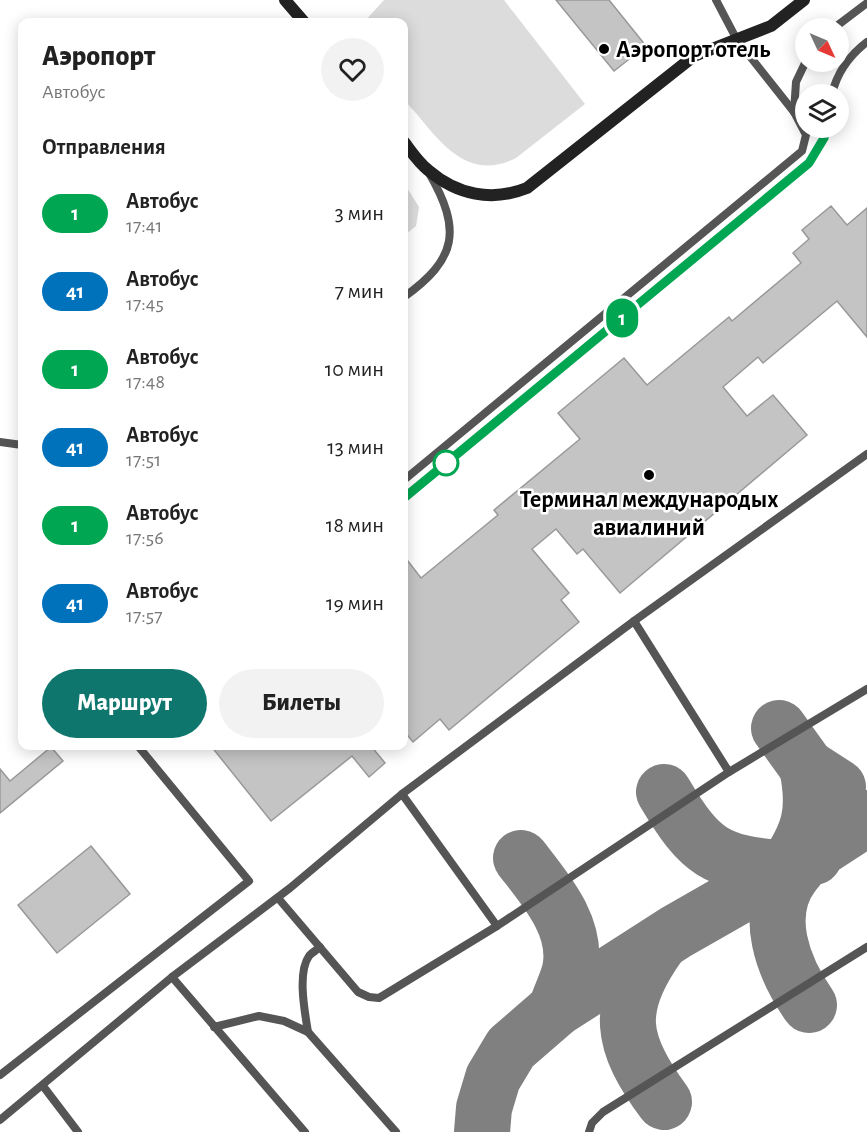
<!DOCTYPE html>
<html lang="ru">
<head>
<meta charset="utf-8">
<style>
  body { margin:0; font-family:"Alegreya Sans",sans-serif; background:#f2f2f2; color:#222; height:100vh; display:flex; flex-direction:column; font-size:22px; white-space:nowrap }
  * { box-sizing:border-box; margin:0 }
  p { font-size:20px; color:#767676 }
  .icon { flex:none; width:33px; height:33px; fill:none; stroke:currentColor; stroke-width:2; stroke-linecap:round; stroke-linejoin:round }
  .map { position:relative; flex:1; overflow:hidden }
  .drawer { position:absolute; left:18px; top:18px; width:390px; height:732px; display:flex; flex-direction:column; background:#fff; border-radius:12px; box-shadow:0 3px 15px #0003 }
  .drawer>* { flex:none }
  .badge { padding:0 12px; border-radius:20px; font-size:21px; line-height:39px }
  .needle { width:39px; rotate:134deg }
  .buttons { position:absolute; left:795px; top:18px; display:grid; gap:12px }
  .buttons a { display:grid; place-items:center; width:54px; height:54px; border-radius:50%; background:#fff; box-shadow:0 3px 15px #0003; font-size:30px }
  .map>.badge { position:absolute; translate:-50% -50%; box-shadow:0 0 0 3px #fff }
  h2 { padding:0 24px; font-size:22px; line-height:54px }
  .round { display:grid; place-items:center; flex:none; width:63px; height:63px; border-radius:32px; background:#f2f2f2 }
  .overview { display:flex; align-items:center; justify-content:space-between; height:102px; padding:0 24px }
  h1 { font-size:28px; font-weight:800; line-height:45px }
  .cta { display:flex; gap:12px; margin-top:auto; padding:12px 24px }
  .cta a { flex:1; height:69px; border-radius:36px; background:#0f766e; color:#fff; font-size:24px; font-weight:800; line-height:69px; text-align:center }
  .cta a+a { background:#f2f2f2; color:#222 }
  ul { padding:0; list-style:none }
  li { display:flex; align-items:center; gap:18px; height:78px; padding:0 24px }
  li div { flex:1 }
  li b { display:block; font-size:22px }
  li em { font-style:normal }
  li .badge { min-width:66px; font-weight:700; text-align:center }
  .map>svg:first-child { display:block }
</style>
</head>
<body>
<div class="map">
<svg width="867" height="1132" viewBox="0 0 867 1132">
  <rect width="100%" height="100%" fill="#fff"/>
  <g fill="#dcdcdc">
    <path d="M384,0H504L585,104L516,158C473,180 446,150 420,118C416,112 406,104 404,97C400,85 404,37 404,22H364Z"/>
    <path d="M404,183L419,207L416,226L406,234L404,231Z"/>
  </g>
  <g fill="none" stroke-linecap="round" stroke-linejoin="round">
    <g stroke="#808080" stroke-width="56">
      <path d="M779,728L807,767L838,787"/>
      <path d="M664,792C701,854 715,862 785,869C810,833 816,810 807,767"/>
      <path d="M521,858C545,889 579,927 570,970C567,983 560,996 556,1009"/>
      <path d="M658,946C614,1008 620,1043 664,1102"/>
      <path d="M809,1005C783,968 762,914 793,874C800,865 803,860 814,857"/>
      <path d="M482,1132L484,1108L493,1078L511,1048L556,1009L676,932L804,859L867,818"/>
    </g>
  </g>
  <g fill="#c4c4c4" stroke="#999" stroke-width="1.5">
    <path d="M556,0H609L646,46L614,71Z"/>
    <path d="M831,206L847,225L867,208V337L837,301L763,363L758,357L723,387L747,416L773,395L807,435L620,593L583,549L577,554L556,529L532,549L569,593L561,600L579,622L449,730L440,719L413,742L404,731V556L421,578L498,515L494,510L580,439L558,413L624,358L647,385L729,317L732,321L801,263L793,253L809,239L802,230Z"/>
    <path d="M211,746H371L385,763L369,777L352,756L271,821Z"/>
    <path d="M51,747L63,761L0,813V769L10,781Z"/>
    <path d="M91,846L130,894L57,953L18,905Z"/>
  </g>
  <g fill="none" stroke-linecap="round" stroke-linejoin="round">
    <g stroke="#555" stroke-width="8">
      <path d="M834,28L867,3"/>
      <path d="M832,94C837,73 850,55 867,42"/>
      <path d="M794,112L796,82L806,61"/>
      <path d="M404,297C457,259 462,230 429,173"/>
      <path d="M0,442L22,445"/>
      <path d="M404,480L802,151L806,135L794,112L737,40L716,0"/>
      <path d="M404,498L809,163L824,138L826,128"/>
      <path d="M729,772L867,689"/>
      <path d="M402,794L497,926"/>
      <path d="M278,898L358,992L369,997L379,998L497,926L729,772L634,621"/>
      <path d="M172,977L305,1132"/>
      <path d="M214,1027L259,1016L284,1021L308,1032L396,1132"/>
      <path d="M308,1032C305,1013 297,973 309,956C311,953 317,950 320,947"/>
      <path d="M0,1075L249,881L138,746"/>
      <path d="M43,1086L78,1132"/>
      <path d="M0,1120L172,977L290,888L402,794L634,621L867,454"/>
      <path d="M589,1132L592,1123L603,1112L867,947"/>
    </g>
    <g stroke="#222" stroke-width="12">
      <path d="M285,0L304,22"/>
      <path d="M404,142C411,151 418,162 428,170C457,195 492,202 527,188L694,56L771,26L804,0"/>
    </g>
  </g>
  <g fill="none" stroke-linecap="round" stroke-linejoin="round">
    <g stroke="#fff" stroke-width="14">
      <path id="line" d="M404,498L809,163L824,138L826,128"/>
    </g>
    <use href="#line" stroke="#00a651" stroke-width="9"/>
  </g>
  <g fill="#000" stroke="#fff" stroke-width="2">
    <circle cx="604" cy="49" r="6"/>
    <circle cx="649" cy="475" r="6"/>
  </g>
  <circle fill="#fff" stroke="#00a651" stroke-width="3" cx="446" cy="463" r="12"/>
  <g text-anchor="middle" stroke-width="5" stroke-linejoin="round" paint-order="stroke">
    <g font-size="24" font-weight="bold" fill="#000" stroke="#fff" text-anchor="start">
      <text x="616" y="57">Аэропорт отель</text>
      <text x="649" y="507" text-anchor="middle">Терминал международых<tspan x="649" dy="28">авиалиний</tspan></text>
    </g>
  </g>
</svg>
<div class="buttons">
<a><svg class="needle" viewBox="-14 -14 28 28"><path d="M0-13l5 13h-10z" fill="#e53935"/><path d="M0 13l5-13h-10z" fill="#767676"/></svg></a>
<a><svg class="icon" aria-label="layers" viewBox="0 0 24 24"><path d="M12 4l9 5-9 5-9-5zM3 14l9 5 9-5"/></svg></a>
</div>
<b class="badge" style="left:622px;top:318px;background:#00a651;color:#fff">1</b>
<section class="drawer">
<div class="overview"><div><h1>Аэропорт</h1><p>Автобус</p></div><a class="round"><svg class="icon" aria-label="heart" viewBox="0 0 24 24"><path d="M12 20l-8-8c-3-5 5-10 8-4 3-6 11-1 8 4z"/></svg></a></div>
<h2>Отправления</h2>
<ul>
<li><span class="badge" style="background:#00a651;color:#fff">1</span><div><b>Автобус</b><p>17:41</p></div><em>3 мин</em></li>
<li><span class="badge" style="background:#0072bc;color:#fff">41</span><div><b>Автобус</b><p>17:45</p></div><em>7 мин</em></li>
<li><span class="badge" style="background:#00a651;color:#fff">1</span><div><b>Автобус</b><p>17:48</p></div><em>10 мин</em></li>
<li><span class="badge" style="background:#0072bc;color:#fff">41</span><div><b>Автобус</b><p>17:51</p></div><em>13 мин</em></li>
<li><span class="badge" style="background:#00a651;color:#fff">1</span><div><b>Автобус</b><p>17:56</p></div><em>18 мин</em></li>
<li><span class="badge" style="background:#0072bc;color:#fff">41</span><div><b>Автобус</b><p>17:57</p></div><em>19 мин</em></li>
</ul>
<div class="cta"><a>Маршрут</a><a>Билеты</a></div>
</section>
</div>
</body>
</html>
